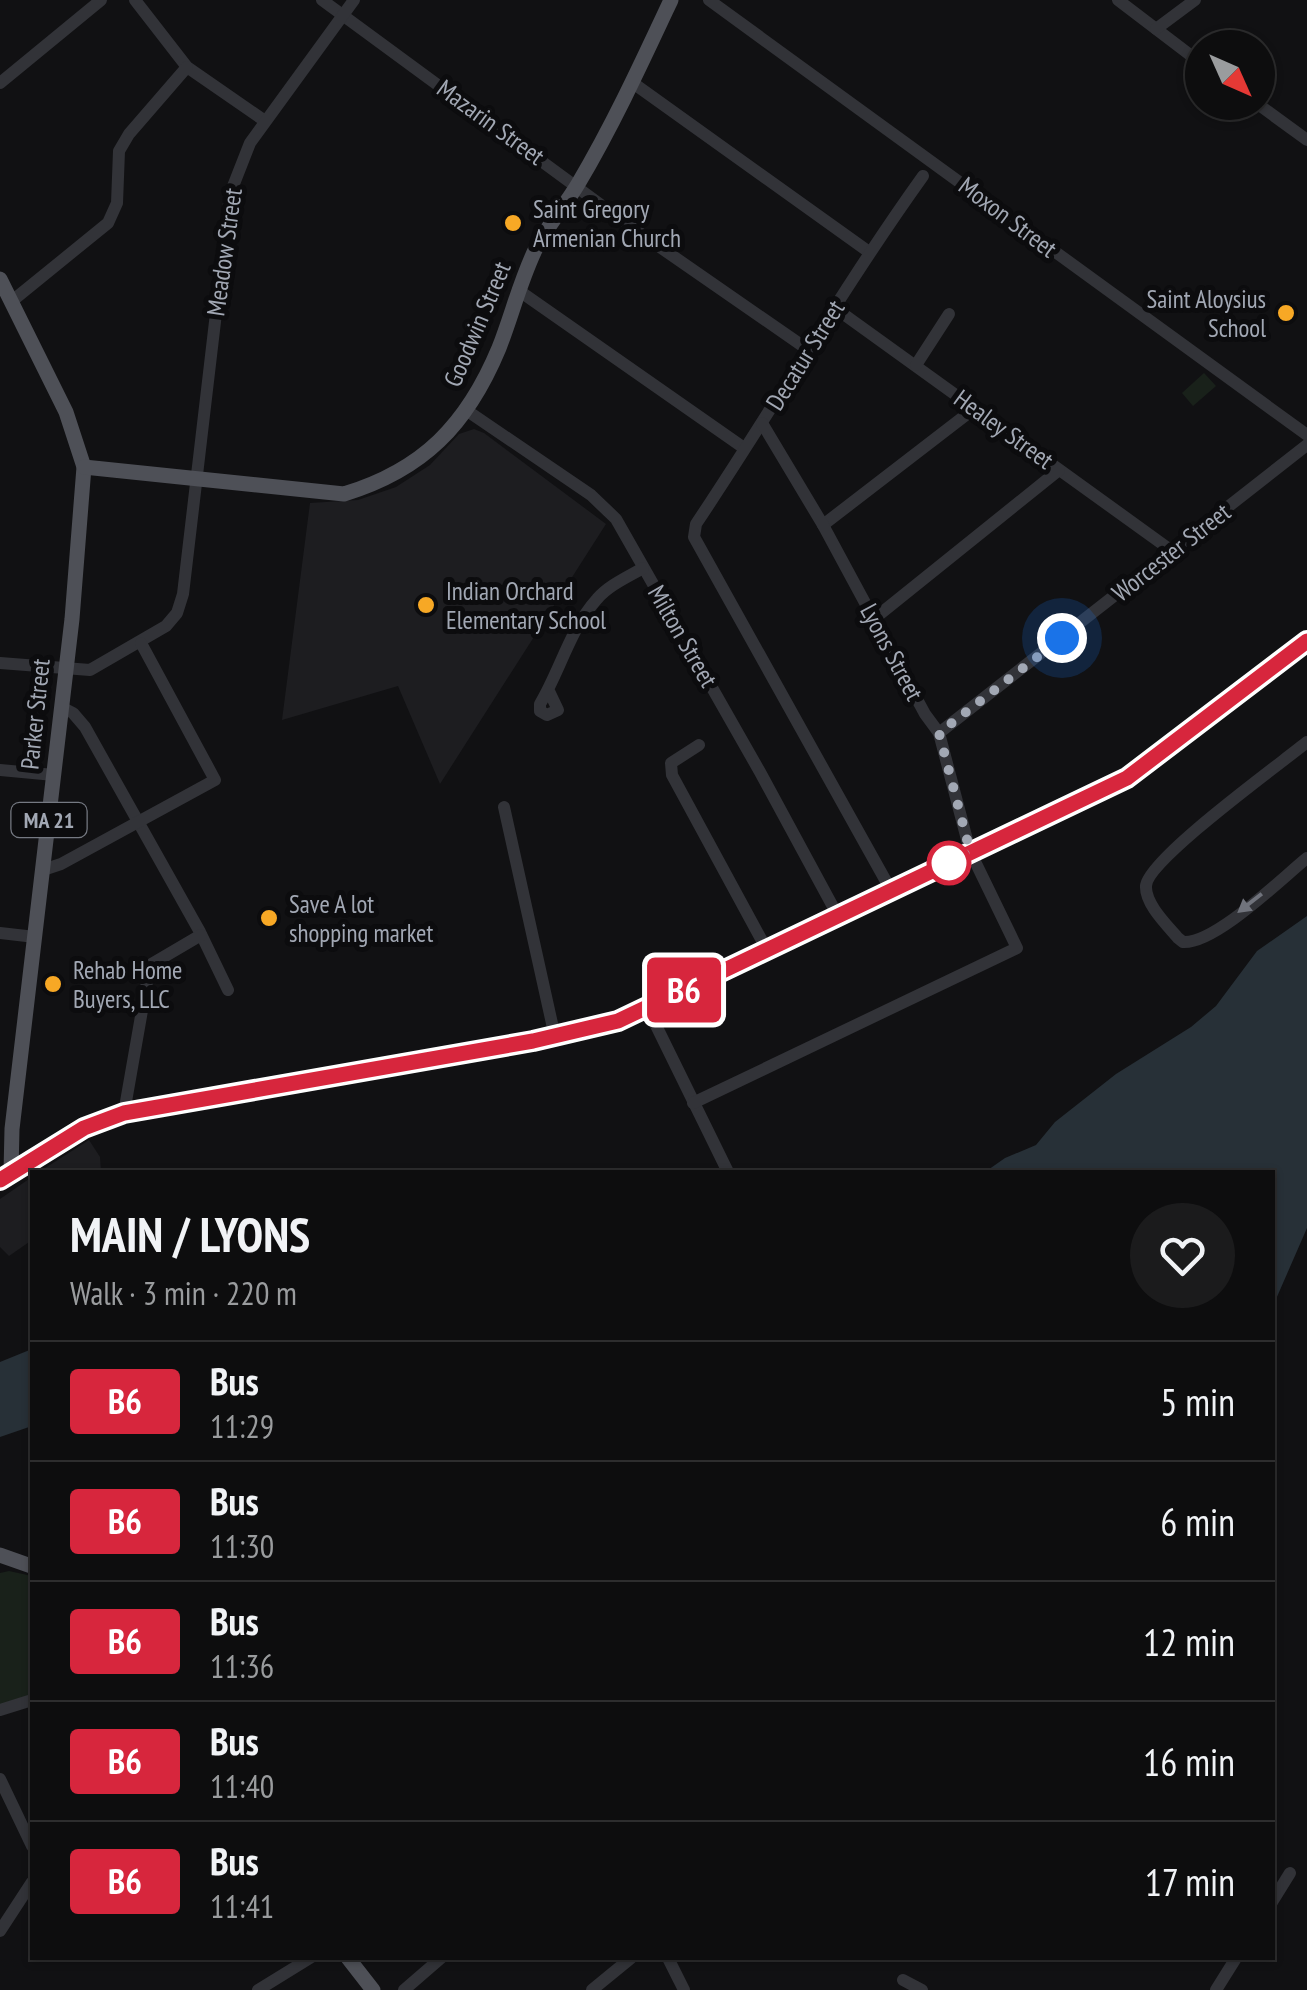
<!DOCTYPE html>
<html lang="en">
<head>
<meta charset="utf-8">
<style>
  body { margin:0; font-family:"PT Sans Narrow",sans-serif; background:#1b1b1c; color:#f1f3f6; height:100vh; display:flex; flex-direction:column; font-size:38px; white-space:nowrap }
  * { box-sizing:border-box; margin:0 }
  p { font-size:32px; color:#9a9c9e }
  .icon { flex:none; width:55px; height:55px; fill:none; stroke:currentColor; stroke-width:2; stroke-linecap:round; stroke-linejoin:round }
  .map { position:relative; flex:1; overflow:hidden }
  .drawer { position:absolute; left:30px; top:1170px; width:1245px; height:790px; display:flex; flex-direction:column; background:#0d0d0e; border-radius:0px; box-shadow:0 2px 8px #0004,0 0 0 2px #2d2d2e }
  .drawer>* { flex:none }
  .badge { padding:0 20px; border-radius:8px; font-size:35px; line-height:65px }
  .needle { width:65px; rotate:135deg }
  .fabs { position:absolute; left:1185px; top:30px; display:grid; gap:20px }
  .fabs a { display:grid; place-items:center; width:90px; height:90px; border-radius:50%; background:#0d0d0e; box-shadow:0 2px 8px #0004,0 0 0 2px #2d2d2e; font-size:50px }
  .you { position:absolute; width:50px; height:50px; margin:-25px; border:8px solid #fff; border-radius:50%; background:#1a73e8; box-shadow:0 0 0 15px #1a73e833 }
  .map>.badge { position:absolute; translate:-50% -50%; box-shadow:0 0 0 5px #fff }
  .round { display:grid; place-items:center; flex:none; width:105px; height:105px; border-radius:52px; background:#1b1b1c }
  .overview { display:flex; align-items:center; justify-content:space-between; height:170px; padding:0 40px }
  h1 { font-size:48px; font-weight:600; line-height:75px }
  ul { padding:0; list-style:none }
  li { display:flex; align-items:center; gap:30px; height:120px; padding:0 40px; border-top:2px solid #2d2d2e }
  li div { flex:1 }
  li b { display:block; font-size:38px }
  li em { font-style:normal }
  li .badge { min-width:110px; font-weight:700; text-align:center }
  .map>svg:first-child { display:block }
</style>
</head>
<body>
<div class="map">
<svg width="1307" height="1990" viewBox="0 0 1307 1990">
  <rect width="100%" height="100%" fill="#111113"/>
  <g fill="#1d1d20">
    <path d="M474,429L484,433L606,524L440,784L398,686L282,720L310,503L358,500L396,487L430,465L459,434Z"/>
    <path d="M89,1140L100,1157L101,1172H39Z"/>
    <path d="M32,1177V1240L9,1256L0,1247V1199Z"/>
  </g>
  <g fill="#19211a">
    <path d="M1204,373L1216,386L1193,406L1182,393Z"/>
    <path d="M9,1571L32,1576V1699L0,1709V1573Z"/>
  </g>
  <g fill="#273037">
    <path d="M1307,916V1228L1273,1306L1272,1172H985L1005,1158L1036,1145L1055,1122L1116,1074L1191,1027L1216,1006L1257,951Z"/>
    <path d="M32,1349V1426L0,1437V1362Z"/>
  </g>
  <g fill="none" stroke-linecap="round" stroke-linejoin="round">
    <g stroke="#323338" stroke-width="12">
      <path d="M135,0L187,67L265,121"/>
      <path d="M322,0L631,227L807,349"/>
      <path d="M709,0L1307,435"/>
      <path d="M1118,0L1202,64"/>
      <path d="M1156,29L1195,0"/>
      <path d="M0,83L101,0"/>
      <path d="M633,83L869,252"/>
      <path d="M1255,102L1307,140"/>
      <path d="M518,290L744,448"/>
      <path d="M12,301L108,223L117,203L119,151L129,134L187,67"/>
      <path d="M835,308L1172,551"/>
      <path d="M916,365L949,314"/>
      <path d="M466,410L591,495L616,519L760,772L838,916"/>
      <path d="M823,525L975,408"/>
      <path d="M875,618L1059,470"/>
      <path d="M0,663L90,670L166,626L177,613L183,594L230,194L250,143L354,0"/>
      <path d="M548,689L558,710L547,715L540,711V704C560,671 570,629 597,599C609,585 628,577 643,568"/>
      <path d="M61,707L73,713L85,727L200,932L228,990"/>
      <path d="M939,733L1307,445"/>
      <path d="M1307,742C1280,764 1147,860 1146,886C1145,904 1167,925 1178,938L1183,942C1215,944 1281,879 1307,858"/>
      <path d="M699,745L671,763L672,775L767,950"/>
      <path d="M0,770L54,775"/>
      <path d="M504,807L555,1037"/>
      <path d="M43,870L61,864L215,780L141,643"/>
      <path d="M892,892L694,537L696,524C773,409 842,289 923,176"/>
      <path d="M0,933L35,937"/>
      <path d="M647,1007L728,1172"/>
      <path d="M693,1103L1017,948L970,851L939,733L925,714L823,525L762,423"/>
      <path d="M124,1113L150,965L201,935"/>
      <path d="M0,1710L32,1700"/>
      <path d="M0,1779L32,1846"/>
      <path d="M1272,1902L1290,1873"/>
      <path d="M0,1931L32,1882"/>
      <path d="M668,1958L684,1990"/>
      <path d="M903,1980L922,1990"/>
      <path d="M258,1990L310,1958"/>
      <path d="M404,1990L441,1958"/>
      <path d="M592,1990L631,1958"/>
      <path d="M1216,1990L1236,1958"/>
    </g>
    <g stroke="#4e5057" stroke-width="15">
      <path d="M0,279L66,412L84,467L72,619L12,1129L11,1172"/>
      <path d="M84,467L344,494C423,470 467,425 499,348C512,315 520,281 536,248C547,226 565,206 578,184C613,125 642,62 671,0"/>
      <path d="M0,1180L84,1127L124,1113L533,1041L618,1021L1127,778L1307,641"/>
      <path d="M0,1555L31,1566"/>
      <path d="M348,1958L373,1990"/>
    </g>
  </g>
  <defs><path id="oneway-solid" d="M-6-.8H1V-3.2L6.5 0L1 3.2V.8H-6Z" transform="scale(2.5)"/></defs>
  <use fill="#70737c" href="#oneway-solid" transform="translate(1250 903) rotate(142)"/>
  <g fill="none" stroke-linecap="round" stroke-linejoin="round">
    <g stroke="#fff" stroke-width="22">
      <path id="line" d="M0,1180L84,1128L124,1113L533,1041L618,1021L1127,778L1307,641"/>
    </g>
    <use href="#line" stroke="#d7263d" stroke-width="15"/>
    <path stroke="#a2a8b4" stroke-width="10" stroke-dasharray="0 18" d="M949,863L970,851L939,733L1062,638"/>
  </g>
  <g fill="#f7a825" stroke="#0c0c0e" stroke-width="4">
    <circle cx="513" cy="223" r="10"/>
    <circle cx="1286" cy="313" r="10"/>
    <circle cx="426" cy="605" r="10"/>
    <circle cx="269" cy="918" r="10"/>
    <circle cx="53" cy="984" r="10"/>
  </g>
  <circle fill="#fff" stroke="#d7263d" stroke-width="5" cx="949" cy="863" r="20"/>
  <g text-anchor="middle" stroke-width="10" stroke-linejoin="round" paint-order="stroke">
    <rect fill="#0c0c0e" stroke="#757982" stroke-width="2.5" x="11.5" y="803" width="75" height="34" rx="8"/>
    <g font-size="22" font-weight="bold" fill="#a2a8b4">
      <text x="49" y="828">MA 21</text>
    </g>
    <g font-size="25" fill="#a2a8b4" stroke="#0c0c0e">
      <text transform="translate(491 122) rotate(36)" y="9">Mazarin Street</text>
      <text transform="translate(1008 217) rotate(37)" y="9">Moxon Street</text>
      <text transform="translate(224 252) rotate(-82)" y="9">Meadow Street</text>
      <text transform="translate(477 324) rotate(-67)" y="9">Goodwin Street</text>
      <text transform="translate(805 355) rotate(-58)" y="9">Decatur Street</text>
      <text transform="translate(1004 429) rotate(36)" y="9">Healey Street</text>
      <text transform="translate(1171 552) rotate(-38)" y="9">Worcester Street</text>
      <text transform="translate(683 636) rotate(60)" y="9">Milton Street</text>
      <text transform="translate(892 652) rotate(62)" y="9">Lyons Street</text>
      <text transform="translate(35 714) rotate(-84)" y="9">Parker Street</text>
    </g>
    <g font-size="25" fill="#a2a8b4" stroke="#0c0c0e" text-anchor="start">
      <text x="533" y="218">Saint Gregory<tspan x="533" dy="29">Armenian Church</tspan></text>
      <text x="1266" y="308" text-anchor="end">Saint Aloysius<tspan x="1266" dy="29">School</tspan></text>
      <text x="446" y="600">Indian Orchard<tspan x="446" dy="29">Elementary School</tspan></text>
      <text x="289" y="913">Save A lot<tspan x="289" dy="29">shopping market</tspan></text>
      <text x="73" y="979">Rehab Home<tspan x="73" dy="29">Buyers, LLC</tspan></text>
    </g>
  </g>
</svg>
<div class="fabs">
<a><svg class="needle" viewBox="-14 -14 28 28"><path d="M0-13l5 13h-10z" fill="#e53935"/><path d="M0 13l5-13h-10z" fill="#9a9c9e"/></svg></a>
</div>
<div class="you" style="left:1062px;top:638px"></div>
<b class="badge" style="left:684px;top:990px;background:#d7263d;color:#fff">B6</b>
<section class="drawer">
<div class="overview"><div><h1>MAIN / LYONS</h1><p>Walk · 3 min · 220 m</p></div><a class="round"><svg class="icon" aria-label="heart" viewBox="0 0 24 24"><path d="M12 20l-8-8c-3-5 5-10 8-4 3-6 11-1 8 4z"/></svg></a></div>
<ul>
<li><span class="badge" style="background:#d7263d;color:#fff">B6</span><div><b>Bus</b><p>11:29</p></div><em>5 min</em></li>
<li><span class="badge" style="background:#d7263d;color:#fff">B6</span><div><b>Bus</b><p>11:30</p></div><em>6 min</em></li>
<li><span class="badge" style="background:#d7263d;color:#fff">B6</span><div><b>Bus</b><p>11:36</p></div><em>12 min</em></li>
<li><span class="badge" style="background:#d7263d;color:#fff">B6</span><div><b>Bus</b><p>11:40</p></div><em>16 min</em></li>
<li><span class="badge" style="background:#d7263d;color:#fff">B6</span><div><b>Bus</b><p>11:41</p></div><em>17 min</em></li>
</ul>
</section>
</div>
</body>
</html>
